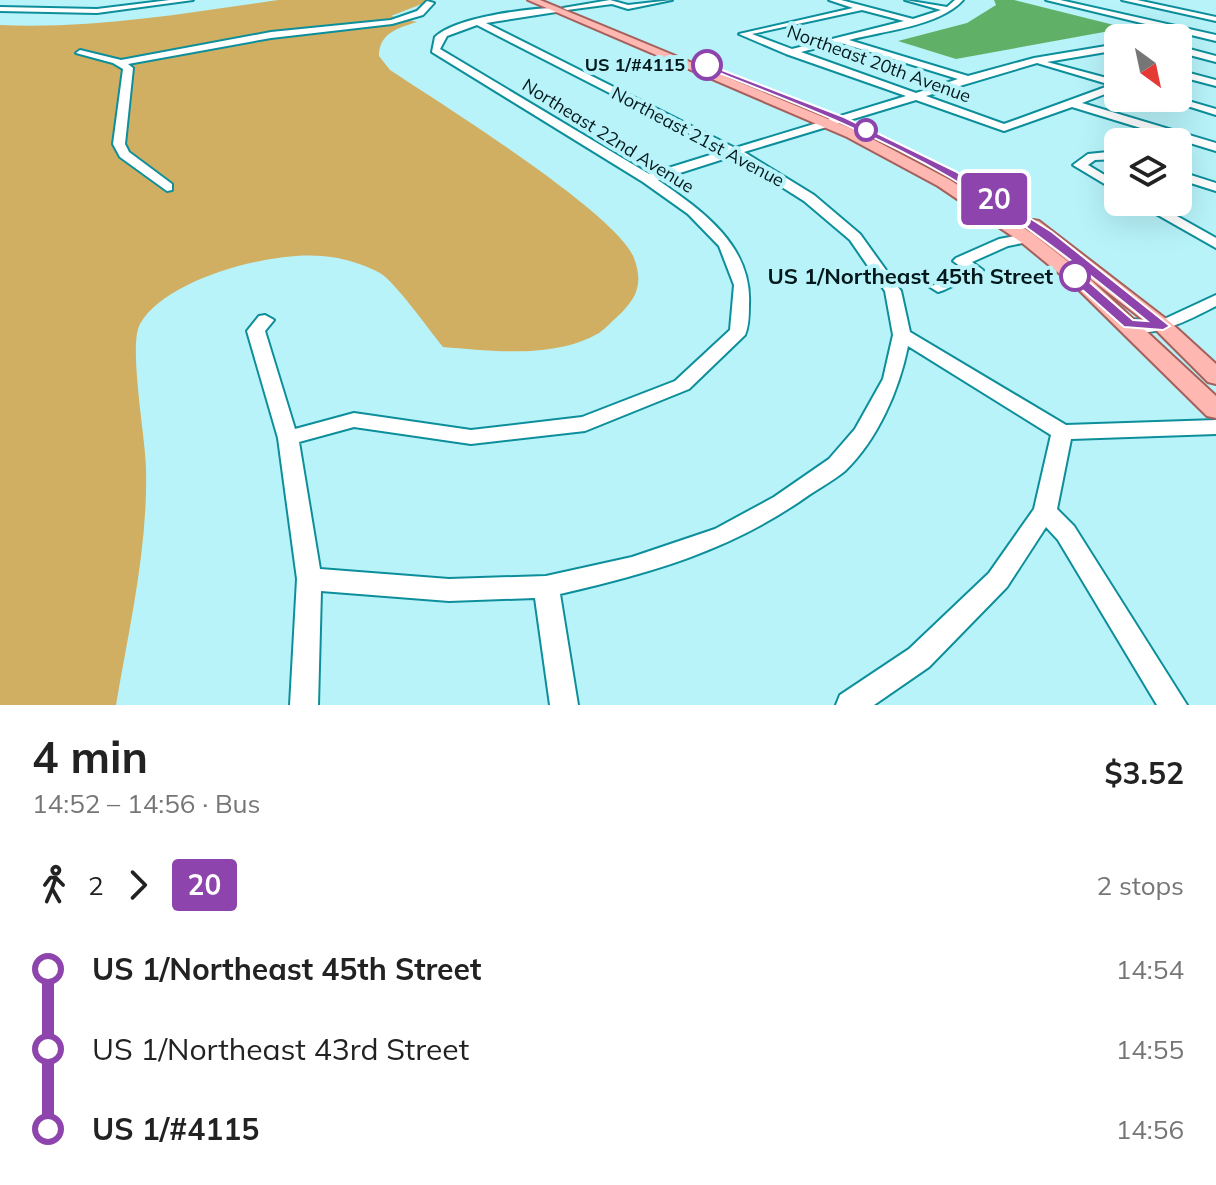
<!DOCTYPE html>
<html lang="en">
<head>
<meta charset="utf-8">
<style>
  body { margin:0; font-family:Mulish,sans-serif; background:#f6f6f6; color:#222; height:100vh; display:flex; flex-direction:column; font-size:30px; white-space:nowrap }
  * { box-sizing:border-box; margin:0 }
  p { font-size:26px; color:#767676 }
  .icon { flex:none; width:44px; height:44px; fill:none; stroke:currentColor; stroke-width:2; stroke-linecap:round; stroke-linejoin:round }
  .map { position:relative; height:705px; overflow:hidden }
  .panel { display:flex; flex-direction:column; background:#fff; flex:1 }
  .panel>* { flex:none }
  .badge { padding:0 16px; border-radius:6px; font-size:28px; line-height:52px }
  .needle { width:52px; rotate:147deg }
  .controls { position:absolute; left:1104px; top:24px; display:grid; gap:16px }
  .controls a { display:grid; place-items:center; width:88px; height:88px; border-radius:12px; background:#fff; box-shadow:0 8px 32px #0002; font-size:40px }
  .map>.badge { position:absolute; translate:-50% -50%; box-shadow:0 0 0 4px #fff }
  .legs { display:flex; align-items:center; gap:12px; height:88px; padding:0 32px; font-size:26px }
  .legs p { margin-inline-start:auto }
  .head { display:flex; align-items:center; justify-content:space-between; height:136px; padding:0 32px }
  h1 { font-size:44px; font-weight:700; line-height:60px }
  ul { padding:0 32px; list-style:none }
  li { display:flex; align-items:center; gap:28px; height:80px; font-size:30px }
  li i { display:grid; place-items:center; width:12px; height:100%; margin:0 10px; background:currentColor }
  li i::after { content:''; width:20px; height:20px; margin:-10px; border:6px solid; border-radius:50%; background:#fff }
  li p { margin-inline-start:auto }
  li:first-child i { background:linear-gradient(#0000 50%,currentColor 0) }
  li:last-child i { background:linear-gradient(currentColor 50%,#0000 0) }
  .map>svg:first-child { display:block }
</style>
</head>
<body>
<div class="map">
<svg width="1216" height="705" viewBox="0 0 1216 705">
  <rect width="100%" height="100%" fill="#b8f3fa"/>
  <path fill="#d1af62" d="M278,0H432L391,16L417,22C398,28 379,33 379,56L390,70C437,101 618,214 634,258C644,285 636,299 617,317C611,322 605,329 599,333C554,359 492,351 443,347C429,330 396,283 380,273C364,264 340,257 322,256C273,251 166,278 140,324C128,345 146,440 146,469C148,548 129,628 116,705H0V25C94,29 186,13 278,0Z"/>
  <path fill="#60b167" d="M994,0H1014L1126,28L956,59L898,41L967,23L996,5Z"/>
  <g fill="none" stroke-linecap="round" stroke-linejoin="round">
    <g stroke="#0d8f9b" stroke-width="4">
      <g id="minor">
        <path d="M170,0H193L97,13L0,11V7L97,9Z"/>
        <path d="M610,0L628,5L672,0L628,9L612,4L567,10L563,8Z"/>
        <path d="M829,0H841L913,19L941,10L905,0L947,7L955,0H963C940,26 883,31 849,40L968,76L1034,58L1118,44V50L1047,62L1118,81V89L1082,103L1216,143V151L1072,107L1004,131L916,100L744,152L814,195L860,234L901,291L910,332L1066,425L1216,420V434L1071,439L1057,509L1074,526L1187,705H1157L1058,540L1046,527L1007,587L929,667L874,705H836L840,695L909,649L989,573L1034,509L1051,435L908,346C899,390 878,439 845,471C834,480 821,487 809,495C732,550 651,573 560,594L578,705H550L535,598L449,601L321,591L318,705H290L297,579L278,438L247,331L259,316L265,315L274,320L265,331L295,429L354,413L471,430L582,417L675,381L730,330L734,285L719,246L688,214L643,182L432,52L435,37C456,17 529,8 559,8L556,12L486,23L735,148L906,96L786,54L739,34L853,8ZM862,10L904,21L792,49L752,34ZM477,25L723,151L649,174L440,49L447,36ZM840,42L841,43L958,79L916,93L801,52ZM1037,63L1111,85L1004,124L926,96ZM733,156L804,201L850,240L885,291L893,335L883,379L855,429L829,459L774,497L715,529L632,557L546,576L449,579L320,569L299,442L354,427L471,444L585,431L689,389L745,335C749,326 749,314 749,304C752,245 701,210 658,180Z"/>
        <path d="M1046,0H1060L1216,35V41Z"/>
        <path d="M1122,0H1137L1216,17V21Z"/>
        <path d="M427,1L434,3L423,15L392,24L271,38L128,64L133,68L125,144L129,152L172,184V190L167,191L120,157L113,144L123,69L113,63L76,53L80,50L121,60L271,32L391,20L417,11Z"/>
        <path d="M1178,46L1216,56V62L1178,52Z"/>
        <path d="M1178,70L1216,80V86L1178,76Z"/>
        <path d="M1162,98H1178L1216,109V115Z"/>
        <path d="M1118,151V159L1095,160L1088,165L1118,183V192L1073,165L1088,154Z"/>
        <path d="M1178,171L1216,183V191L1178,179Z"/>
        <path d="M982,188L989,192L987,195L964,199L957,195Z"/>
        <path d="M1135,202H1152L1216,238V248Z"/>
        <path d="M1027,234L1034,238L1032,241L1008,246L972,262L983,270L980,273L944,290L938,292L930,287L964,269L953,261L956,258L999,239Z"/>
        <path d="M1216,295V306C1192,318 1144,346 1120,324L1129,319L1160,321Z"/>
      </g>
    </g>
    <g stroke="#a6605b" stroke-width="4">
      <g id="major">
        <path d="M528,0H540L857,131L950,180L1033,234L1091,280L1216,396V418L1207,416L1077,288L1021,242L938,186L847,137Z"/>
        <path d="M1033,220L1039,221L1170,322L1216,364V384L1208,382L1156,330L1027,229L1024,225Z"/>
      </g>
    </g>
    <use href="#minor" fill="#fff" fill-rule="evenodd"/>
    <use href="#major" fill="#feb7b1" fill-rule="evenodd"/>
  </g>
  <path fill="#8e44ad" stroke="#fff" stroke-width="2" d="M704,63L844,117L955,171L1052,232L1170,326L1163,330L1124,327L1070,279V273H1079L1133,320L1147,321C1083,269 1020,219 949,177C872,132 787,100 704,67Z"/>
  <g fill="#fff" stroke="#8e44ad" stroke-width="4">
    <circle cx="707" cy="65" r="14"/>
    <circle cx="866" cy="130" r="10"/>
    <circle cx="1075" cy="276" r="14"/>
  </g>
  <g text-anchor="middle" stroke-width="8" stroke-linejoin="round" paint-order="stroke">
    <g font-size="18" fill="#02181b" stroke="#b8f3fa">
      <text transform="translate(879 64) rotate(20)" y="6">Northeast 20th Avenue</text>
      <text transform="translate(608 136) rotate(32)" y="6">Northeast 22nd Avenue</text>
      <text transform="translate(698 137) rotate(28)" y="6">Northeast 21st Avenue</text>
    </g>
    <g font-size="18" font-weight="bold" fill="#02181b" stroke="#b8f3fa" text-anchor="end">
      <text x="685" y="71">US 1/#4115</text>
    </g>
    <g font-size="22" font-weight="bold" fill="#02181b" stroke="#b8f3fa" text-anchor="end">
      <text x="1053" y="284">US 1/Northeast 45th Street</text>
    </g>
  </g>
</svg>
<div class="controls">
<a><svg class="needle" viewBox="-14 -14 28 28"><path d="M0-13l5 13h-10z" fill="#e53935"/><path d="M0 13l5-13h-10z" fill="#767676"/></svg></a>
<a><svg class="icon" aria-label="layers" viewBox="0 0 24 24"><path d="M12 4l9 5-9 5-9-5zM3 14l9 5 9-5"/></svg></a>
</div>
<b class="badge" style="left:994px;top:199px;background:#8e44ad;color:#fff">20</b>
</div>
<section class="panel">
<div class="head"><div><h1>4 min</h1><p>14:52 – 14:56 · Bus</p></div><b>$3.52</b></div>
<div class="legs"><svg class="icon" aria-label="walk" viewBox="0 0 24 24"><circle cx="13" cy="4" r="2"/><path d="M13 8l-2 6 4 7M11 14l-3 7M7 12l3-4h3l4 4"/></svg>2<svg class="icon" aria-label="forward" viewBox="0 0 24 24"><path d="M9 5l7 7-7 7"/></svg><b class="badge" style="background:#8e44ad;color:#fff">20</b><p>2 stops</p></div>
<ul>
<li><i style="color:#8e44ad"></i><b>US 1/Northeast 45th Street</b><p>14:54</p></li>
<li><i style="color:#8e44ad"></i><span>US 1/Northeast 43rd Street</span><p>14:55</p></li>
<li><i style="color:#8e44ad"></i><b>US 1/#4115</b><p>14:56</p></li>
</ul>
</section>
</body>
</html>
